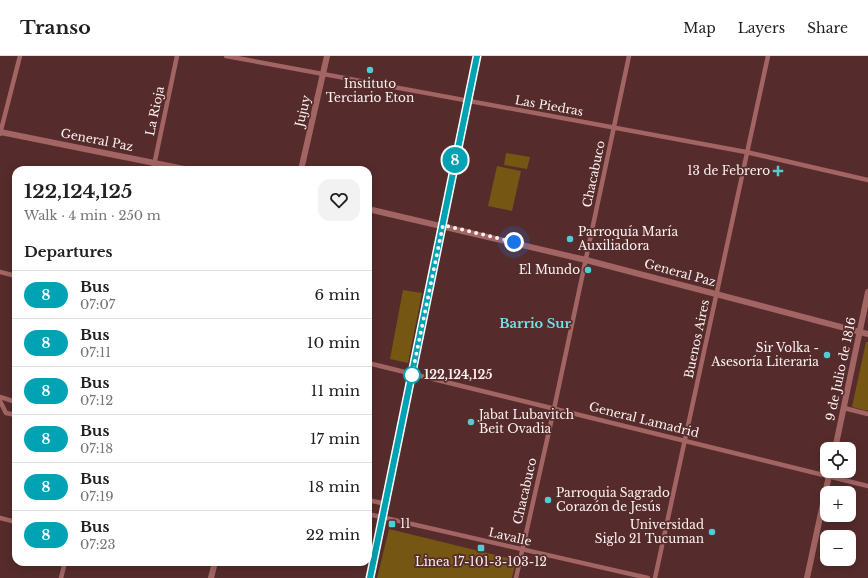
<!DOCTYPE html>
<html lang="en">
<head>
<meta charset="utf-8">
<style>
  body { margin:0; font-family:"Libre Baskerville",serif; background:#f2f2f2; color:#202124; height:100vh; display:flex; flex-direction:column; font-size:15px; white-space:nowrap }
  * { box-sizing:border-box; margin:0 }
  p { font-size:13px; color:#757577 }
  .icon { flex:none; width:22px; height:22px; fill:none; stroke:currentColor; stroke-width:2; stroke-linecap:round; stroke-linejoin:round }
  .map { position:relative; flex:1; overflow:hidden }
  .sheet { position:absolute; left:12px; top:110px; width:360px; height:400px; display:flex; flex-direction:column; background:#fff; border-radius:12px; box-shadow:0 2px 10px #0003 }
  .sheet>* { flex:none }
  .badge { padding:0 8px; border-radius:13px; font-size:14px; line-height:26px }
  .tools { position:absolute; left:820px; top:386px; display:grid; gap:8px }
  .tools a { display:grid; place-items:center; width:36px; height:36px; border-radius:8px; background:#fff; box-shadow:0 2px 10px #0003; font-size:20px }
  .you { position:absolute; width:20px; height:20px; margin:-10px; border:3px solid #fff; border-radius:50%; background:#1a73e8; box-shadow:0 0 0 6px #1a73e833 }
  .map>.badge { position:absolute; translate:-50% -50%; box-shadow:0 0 0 2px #fff }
  h2 { padding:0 12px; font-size:15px; line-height:36px }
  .round { display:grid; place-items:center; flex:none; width:42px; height:42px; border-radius:12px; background:#f2f2f2 }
  .headline { display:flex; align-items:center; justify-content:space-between; height:68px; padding:0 12px }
  h1 { font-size:19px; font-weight:700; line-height:30px }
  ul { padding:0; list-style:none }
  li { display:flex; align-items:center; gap:12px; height:48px; padding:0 12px; border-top:1px solid #e0e0e0 }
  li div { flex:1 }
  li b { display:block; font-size:15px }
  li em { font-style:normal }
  li .badge { min-width:44px; font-weight:700; text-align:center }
  header { display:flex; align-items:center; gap:24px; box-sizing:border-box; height:56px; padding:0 20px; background:#fff; border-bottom:1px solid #e0e0e0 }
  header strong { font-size:19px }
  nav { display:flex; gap:22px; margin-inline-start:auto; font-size:14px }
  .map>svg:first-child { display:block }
</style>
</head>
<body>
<header>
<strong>Transo</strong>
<nav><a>Map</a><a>Layers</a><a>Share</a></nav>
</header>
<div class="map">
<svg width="868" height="522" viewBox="0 0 868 522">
  <rect width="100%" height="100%" fill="#552c2b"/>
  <g fill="#755612">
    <path d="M506,97L530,101L527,113L504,109Z"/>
    <path d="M497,110L521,115L512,155L488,150Z"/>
    <path d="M403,234L422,237L408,307L390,303Z"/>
    <path d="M866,286H868V355L852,351Z"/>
    <path d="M389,473L516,504L512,522H377Z"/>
  </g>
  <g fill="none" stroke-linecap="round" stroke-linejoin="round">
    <g stroke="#a26563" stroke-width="4.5">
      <path d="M226,0L746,96L868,124"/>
      <path d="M0,78L20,0"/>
      <path d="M153,114L177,0"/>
      <path d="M0,216L16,220"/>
      <path d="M368,307L868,430"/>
      <path d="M0,341L16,346"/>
      <path d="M0,345L6,357L16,359"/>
      <path d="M844,352L868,358"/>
      <path d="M368,444L386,448"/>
      <path d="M368,458L648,522"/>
      <path d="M0,462L16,466"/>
      <path d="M61,522L65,506"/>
      <path d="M370,522L477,0"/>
      <path d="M516,522L554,353L629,0"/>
      <path d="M655,522L768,0"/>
    </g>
    <g stroke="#a26563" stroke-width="6">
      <path d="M0,76L189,114"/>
      <path d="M301,114L327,0"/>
      <path d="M368,153L586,204L868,278"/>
      <path d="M835,393L868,236"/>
      <path d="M211,522L215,506"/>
      <path d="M807,522L830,415"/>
    </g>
  </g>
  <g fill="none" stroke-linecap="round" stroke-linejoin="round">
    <g stroke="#fff" stroke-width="9">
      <path id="line" d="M370,522L477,0"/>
    </g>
    <use href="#line" stroke="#00a3b4" stroke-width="6"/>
    <path stroke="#fcf1f1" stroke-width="4" stroke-dasharray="0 7.2" d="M412,319L443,169L514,186"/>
  </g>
  <g fill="#51ccd5" stroke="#552c2b" stroke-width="1.5">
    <circle cx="370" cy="14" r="4"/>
    <path d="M776 109h4v4h4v4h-4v4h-4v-4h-4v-4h4z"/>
    <circle cx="570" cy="183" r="4"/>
    <circle cx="588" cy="214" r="4"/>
    <circle cx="827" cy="299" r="4"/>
    <circle cx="471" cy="366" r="4"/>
    <circle cx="548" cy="444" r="4"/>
    <rect x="388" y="464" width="8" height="8" rx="2"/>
    <circle cx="712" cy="476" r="4"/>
    <rect x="477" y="488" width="8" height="8" rx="2"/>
  </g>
  <circle fill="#fff" stroke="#00a3b4" stroke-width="2" cx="412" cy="319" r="8"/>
  <g text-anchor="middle" stroke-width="3.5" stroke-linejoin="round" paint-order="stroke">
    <g font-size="12" fill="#fcf1f1" stroke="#552c2b" text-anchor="end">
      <text x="370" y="32" text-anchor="middle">Instituto<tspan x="370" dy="14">Terciario Eton</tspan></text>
      <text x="770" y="119">13 de Febrero</text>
      <text x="578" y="180" text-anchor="start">Parroquía María<tspan x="578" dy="14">Auxiliadora</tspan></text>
      <text x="580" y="218">El Mundo</text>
      <text x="819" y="296">Sir Volka -<tspan x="819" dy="14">Asesoría Literaria</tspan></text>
      <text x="479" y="363" text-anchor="start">Jabat Lubavitch<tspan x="479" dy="14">Beit Ovadia</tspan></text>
      <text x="556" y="441" text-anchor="start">Parroquia Sagrado<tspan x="556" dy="14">Corazón de Jesús</tspan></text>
      <text x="400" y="472" text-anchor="start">11</text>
      <text x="704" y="473">Universidad<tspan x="704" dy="14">Siglo 21 Tucuman</tspan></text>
      <text x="481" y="510" text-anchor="middle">Linea 17-101-3-103-12</text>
    </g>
    <g font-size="12" fill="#fcf1f1" stroke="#552c2b">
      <text transform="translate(549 50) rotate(10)" y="4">Las Piedras</text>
      <text transform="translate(155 55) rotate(-78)" y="4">La Rioja</text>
      <text transform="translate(303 55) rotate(-77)" y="4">Jujuy</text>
      <text transform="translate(97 84) rotate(11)" y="4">General Paz</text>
      <text transform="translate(594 118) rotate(-78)" y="4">Chacabuco</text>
      <text transform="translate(680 217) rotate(15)" y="4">General Paz</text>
      <text transform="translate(697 283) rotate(-78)" y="4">Buenos Aires</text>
      <text transform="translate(841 313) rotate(-78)" y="4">9 de Julio de 1816</text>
      <text transform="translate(644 364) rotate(14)" y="4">General Lamadrid</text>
      <text transform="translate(525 435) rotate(-77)" y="4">Chacabuco</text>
      <text transform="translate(510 481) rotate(13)" y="4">Lavalle</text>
    </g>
    <g font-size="12" font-weight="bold" fill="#fcf1f1" stroke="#552c2b" text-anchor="start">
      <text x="424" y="323">122,124,125</text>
    </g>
    <g font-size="13" font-weight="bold" fill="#74dfe8" stroke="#552c2b">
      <text x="535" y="272">Barrio Sur</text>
    </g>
  </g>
</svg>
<div class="tools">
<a><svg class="icon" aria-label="locate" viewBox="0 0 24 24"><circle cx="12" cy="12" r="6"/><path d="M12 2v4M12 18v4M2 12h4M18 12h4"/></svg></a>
<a>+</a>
<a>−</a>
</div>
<div class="you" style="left:514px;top:186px"></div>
<b class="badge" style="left:455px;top:104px;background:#00a3b4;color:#fff">8</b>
<section class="sheet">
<div class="headline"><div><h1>122,124,125</h1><p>Walk · 4 min · 250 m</p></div><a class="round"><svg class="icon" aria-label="heart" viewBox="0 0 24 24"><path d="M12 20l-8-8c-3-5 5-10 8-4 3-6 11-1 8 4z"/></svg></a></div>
<h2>Departures</h2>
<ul>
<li><span class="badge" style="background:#00a3b4;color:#fff">8</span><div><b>Bus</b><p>07:07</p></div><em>6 min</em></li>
<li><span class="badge" style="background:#00a3b4;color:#fff">8</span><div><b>Bus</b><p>07:11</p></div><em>10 min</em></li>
<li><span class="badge" style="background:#00a3b4;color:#fff">8</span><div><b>Bus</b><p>07:12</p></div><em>11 min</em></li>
<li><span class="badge" style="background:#00a3b4;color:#fff">8</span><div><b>Bus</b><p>07:18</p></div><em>17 min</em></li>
<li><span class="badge" style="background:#00a3b4;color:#fff">8</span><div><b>Bus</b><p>07:19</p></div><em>18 min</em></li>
<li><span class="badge" style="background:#00a3b4;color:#fff">8</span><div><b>Bus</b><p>07:23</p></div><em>22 min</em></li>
</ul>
</section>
</div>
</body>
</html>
